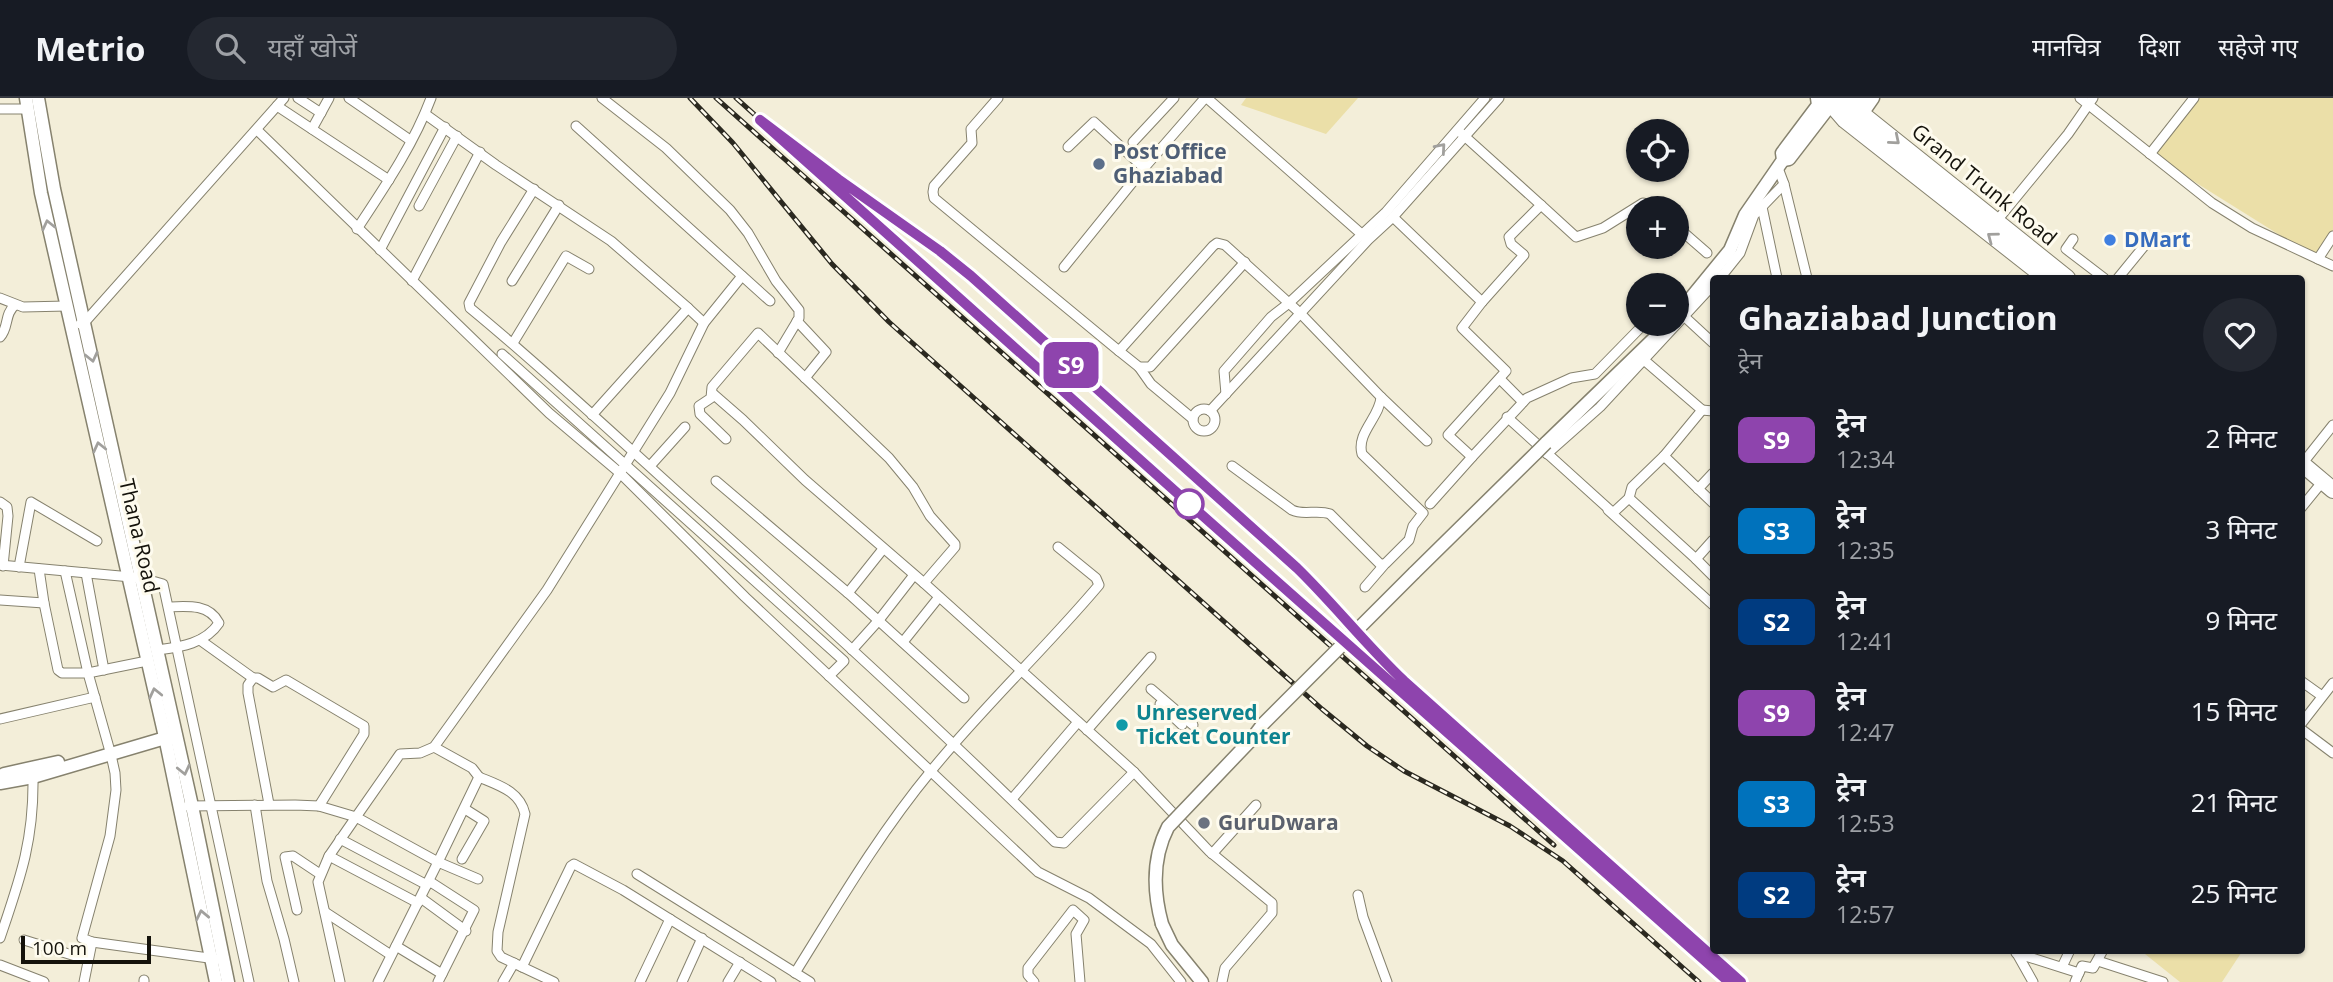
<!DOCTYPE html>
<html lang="hi">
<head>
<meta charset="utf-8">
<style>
  body { margin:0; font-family:"Open Sans","Noto Sans Devanagari",sans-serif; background:#242831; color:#f1f3f6; height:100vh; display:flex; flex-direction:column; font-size:26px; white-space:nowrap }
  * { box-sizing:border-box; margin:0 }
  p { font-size:23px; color:#9ea1a6 }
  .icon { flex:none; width:38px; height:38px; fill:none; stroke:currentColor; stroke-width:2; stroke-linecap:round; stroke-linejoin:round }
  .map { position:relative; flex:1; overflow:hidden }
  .details { position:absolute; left:1710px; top:177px; width:595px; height:679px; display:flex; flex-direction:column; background:#171b24; border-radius:7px; box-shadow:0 2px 5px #0004 }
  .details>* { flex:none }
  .badge { padding:0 14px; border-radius:10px; font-size:24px; line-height:46px }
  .buttons { position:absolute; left:1626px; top:21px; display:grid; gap:14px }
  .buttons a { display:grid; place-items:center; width:63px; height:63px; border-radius:50%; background:#171b24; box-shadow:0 2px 5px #0004; font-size:35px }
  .scale { position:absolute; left:21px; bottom:18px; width:130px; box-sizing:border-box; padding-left:7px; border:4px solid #14120b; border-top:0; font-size:19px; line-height:24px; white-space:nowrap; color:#14120b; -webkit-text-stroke:5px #fefbee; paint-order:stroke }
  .map>.badge { position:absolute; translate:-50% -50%; box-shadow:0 0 0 4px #fff }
  .round { display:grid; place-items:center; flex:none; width:74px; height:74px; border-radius:37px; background:#242831 }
  .summary { display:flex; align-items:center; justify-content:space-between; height:119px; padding:0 28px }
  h1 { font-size:33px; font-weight:700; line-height:52px }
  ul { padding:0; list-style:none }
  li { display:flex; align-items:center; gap:21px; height:91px; padding:0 28px }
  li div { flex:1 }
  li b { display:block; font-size:26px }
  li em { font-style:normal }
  li .badge { min-width:77px; font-weight:700; text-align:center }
  header { display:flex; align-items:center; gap:42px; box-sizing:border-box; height:98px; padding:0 35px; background:#171b24; border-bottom:2px solid #363941 }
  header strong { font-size:33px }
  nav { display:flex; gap:38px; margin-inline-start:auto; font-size:24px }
  .search { width:490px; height:63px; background:#242831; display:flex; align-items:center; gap:18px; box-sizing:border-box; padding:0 24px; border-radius:38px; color:#9ea1a6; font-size:26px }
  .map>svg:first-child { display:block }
</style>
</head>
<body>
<header>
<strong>Metrio</strong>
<div class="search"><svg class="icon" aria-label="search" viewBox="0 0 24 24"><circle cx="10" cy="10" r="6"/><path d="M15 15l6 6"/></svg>यहाँ खोजें</div>
<nav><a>मानचित्र</a><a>दिशा</a><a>सहेजे गए</a></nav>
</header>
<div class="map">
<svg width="2333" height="884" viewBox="0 0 2333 884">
  <rect width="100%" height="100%" fill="#f3eed9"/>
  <g fill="#ebdfa8">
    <path d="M1246,0H1358L1326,36L1241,7Z"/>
    <path d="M2194,0H2333V139L2318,161L2150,56Z"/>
    <path d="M2140,852H2243L2222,884H2180Z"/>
  </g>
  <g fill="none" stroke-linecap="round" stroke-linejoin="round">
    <g stroke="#86826e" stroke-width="11">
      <g id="street">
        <path d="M298,0L321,15"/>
        <path d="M349,0L410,42"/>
        <path d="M602,0L666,50L730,112L748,135L776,183L799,212V220L778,255"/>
        <path d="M998,0L971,31L972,45L934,88L933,94L934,100L1119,253L1213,148L1217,145L1225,147L1301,216L1381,299C1380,319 1356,335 1362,356L1423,415L1413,428L1409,442L1386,465L1381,467L1330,416C1317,411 1304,418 1292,412L1232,368"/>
        <path d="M1207,0L1366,140"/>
        <path d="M2080,0L2212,105L2252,130L2333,168"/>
        <path d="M277,8L389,82"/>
        <path d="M0,11H27"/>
        <path d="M425,16L496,67L611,143L688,210"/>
        <path d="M576,28L770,203"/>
        <path d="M312,31L329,0"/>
        <path d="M257,32L549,315L620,375L745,499L1038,774L1089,800L1151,846L1181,884"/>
        <path d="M1133,44L1174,0"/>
        <path d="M1068,49L1094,24L1144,70"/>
        <path d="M2150,56L2194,0"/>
        <path d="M1778,70L1784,86L1807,180"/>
        <path d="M534,91L501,144L469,205L470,210C543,270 611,334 681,397C808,510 933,624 1055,744L1064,745L1134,674"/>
        <path d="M1541,107L1576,139L1603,130L1643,105L1656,110"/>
        <path d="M419,108L457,38"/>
        <path d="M1762,109L1777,180"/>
        <path d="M1393,119L1482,204L1524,157L1511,146L1509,139L1541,107L1461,35"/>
        <path d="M1995,125L2068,36L2093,0"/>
        <path d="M1676,128L1707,155"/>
        <path d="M357,131C384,90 414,46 431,0"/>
        <path d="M2073,141L2066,151L2104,180"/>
        <path d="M380,152L445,29"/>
        <path d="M2318,161L2333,138"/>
        <path d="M1064,169L1144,70L1205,0"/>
        <path d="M1720,180L1740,155L1754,117L1784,86"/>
        <path d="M2118,180L2145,147"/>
        <path d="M412,183L480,54"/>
        <path d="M512,183L559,107"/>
        <path d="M0,200L23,209L67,208"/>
        <path d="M1482,204L1462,230L1506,273L1448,337L1472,359L1527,300L1571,280L1595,276L1644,226"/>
        <path d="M1687,221L1713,245"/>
        <path d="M797,223L826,254L805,280"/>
        <path d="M80,226L84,225L284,0"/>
        <path d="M0,239C9,230 4,216 15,207"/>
        <path d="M513,245L566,158L589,171"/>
        <path d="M1119,253L1139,269H1150L1245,164"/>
        <path d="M502,256L844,563L829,578"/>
        <path d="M1644,262L1702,312L1664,358L1713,405"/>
        <path d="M1139,269L1151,286L1193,321"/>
        <path d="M1500,281L1523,304"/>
        <path d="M712,295L743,322L805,382L924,485L1134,674L1209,753L1272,805V815L1225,870L1222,884"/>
        <path d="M1226,296L1224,273L1271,219L1289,205L1386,114L1485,0"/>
        <path d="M1381,299L1427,343"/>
        <circle cx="1204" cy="322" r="11"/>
        <path d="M1702,312L1713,313"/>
        <path d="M1210,313L1368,142L1393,119L1499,0"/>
        <path d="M592,317L688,210L704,225"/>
        <path d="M1507,319L1611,413H1615L1629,400L1632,389L1664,358"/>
        <path d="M726,341L700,316L699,308L711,300L712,289L758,235L889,360L913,389L930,418L955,446V449L924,485"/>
        <path d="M1547,356L1600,309L1713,187"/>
        <path d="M2302,366L2333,327"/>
        <path d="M650,368L685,329"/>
        <path d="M716,383L848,495L964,600"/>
        <path d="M1698,391L1713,375"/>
        <path d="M1629,400L1696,461L1713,442"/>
        <path d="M0,404L7,409L8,418L3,468"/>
        <path d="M1430,406L1472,359"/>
        <path d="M2301,410L2323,383"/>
        <path d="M1608,412L1713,507"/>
        <path d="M1696,461L1713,478"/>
        <path d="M0,467L142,480L163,486L249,884"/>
        <path d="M19,469L31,404L97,443"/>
        <path d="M39,471L44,505L58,572L62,575H88L111,657L115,675L116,692L110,738L82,840L92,844L216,861"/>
        <path d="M65,473L88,575L147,563"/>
        <path d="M86,475L104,572"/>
        <path d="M1365,489L1384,467"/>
        <path d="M848,495L883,451"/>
        <path d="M0,502L44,505"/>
        <path d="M200,542L253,580"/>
        <path d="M903,544L939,499"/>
        <path d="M158,552C180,549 205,546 219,525C209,506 188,508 169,509"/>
        <path d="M852,552L879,522L914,477"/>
        <path d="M2301,583L2322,598"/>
        <path d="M1151,591L1193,627"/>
        <path d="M1160,606L1182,627"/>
        <path d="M0,621L95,599"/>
        <path d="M2301,626L2333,585"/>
        <path d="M2301,631L2333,655"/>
        <path d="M1087,632L1151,559"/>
        <path d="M479,679C498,687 520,693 525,716L498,834L497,853L501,859L554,884"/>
        <path d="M1012,701L1078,624"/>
        <path d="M269,706L248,595V587L253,580H258L273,589L286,582L364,628V636L319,708"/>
        <path d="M255,707L267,783L284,841L294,884"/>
        <path d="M188,708L295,707L319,708L356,719L400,656L420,655L434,649L547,492L670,295L704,225L742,178"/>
        <path d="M340,741L427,787"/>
        <path d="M1212,756L1256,707"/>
        <path d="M329,758L418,805"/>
        <path d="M462,761L484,723L465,711"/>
        <path d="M637,776L810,884"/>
        <path d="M429,783L474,812L438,884"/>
        <path d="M1358,797L1363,819L1387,884"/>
        <path d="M421,800L466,833"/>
        <path d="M297,812L285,759L293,758L320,776"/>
        <path d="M325,814L391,857"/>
        <path d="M0,840C20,781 34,743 33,679"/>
        <path d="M24,842L88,862"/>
        <path d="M396,848L442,876"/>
        <path d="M2015,852L2033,884"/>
        <path d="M2016,855L2079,875"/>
        <path d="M2098,863L2163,884"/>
        <path d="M0,867L44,884"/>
        <path d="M522,869L571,768L574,766L623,792L771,884"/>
        <path d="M2062,869L2070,852"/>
        <path d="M795,875C838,806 879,736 931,673C984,608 1045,551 1099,487L1096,480L1058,449"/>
        <path d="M84,884L92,844"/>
        <path d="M144,884V882"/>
        <path d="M340,884L318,784L329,758L356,719L438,764L479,679L472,670L434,649"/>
        <path d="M378,884L438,764L478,781"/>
        <path d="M503,884L514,865"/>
        <path d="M640,884L670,821"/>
        <path d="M682,884L702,840"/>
        <path d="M728,884L740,864"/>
        <path d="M1034,884L1028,877V870L1073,812L1084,822L1076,836L1080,884"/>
        <path d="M2075,884L2082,868L2093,870L2103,852"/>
      </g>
    </g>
    <g stroke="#86826e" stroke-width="15">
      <g id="secondary">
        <path d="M26,0L41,95L165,639L216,884"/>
        <path d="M38,0L54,91L192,708L228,884"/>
        <path d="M1850,17L1862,0"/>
        <path d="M1857,23L1873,0"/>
        <path d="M1783,62L1789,61L1836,0"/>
        <path d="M1676,218L1730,152L1745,117L1783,62L1782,55L1818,7L1817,0"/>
        <path d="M1546,345L1669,226"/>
        <path d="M1414,475L1536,355"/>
        <path d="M4,676L58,664"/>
        <path d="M0,685L33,679L172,638"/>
        <path d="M1162,826L1172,847L1202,884"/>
      </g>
    </g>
    <g stroke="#86826e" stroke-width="18">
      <g id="highway">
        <path d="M1826,0L1845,22L2046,180"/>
        <path d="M1842,0L2067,180"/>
        <path d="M2301,365L2333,392"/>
      </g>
    </g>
    <use href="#street" stroke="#fff" stroke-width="9"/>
    <use href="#secondary" stroke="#fff" stroke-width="12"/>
    <use href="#highway" stroke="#fff" stroke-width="16"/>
    <g stroke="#2b2920" stroke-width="5">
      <g id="rail">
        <path d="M690,0L733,45L832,166L889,224L1322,611L1367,648L1404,673L1510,728L1563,763L1699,884"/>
        <path d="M716,0L1554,747"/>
        <path d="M736,0L1125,349L1729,884"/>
        <path d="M830,75L940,153L971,178L1297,470L1332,505L1383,563L1442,617"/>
      </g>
    </g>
    <use href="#rail" stroke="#fefbee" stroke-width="2.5" stroke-dasharray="8" stroke-linecap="butt"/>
    <g stroke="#86826e" stroke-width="15" stroke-linecap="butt">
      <g id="secondary-bridge">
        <path d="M1536,355L1546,345"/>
        <path d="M1162,826C1153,793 1152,760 1168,729L1251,642L1263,626L1414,475"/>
      </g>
    </g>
    <use href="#secondary-bridge" stroke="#fff" stroke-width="12"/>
  </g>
  <defs><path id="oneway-chevron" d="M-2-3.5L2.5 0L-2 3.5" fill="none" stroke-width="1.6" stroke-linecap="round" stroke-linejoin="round" transform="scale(1.75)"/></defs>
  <g stroke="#a1a09d">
    <use href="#oneway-chevron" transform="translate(1895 42) rotate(40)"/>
    <use href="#oneway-chevron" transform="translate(1441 50) rotate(-49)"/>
    <use href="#oneway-chevron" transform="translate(48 127) rotate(-103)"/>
    <use href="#oneway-chevron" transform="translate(1992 139) rotate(-143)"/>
    <use href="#oneway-chevron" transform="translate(92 259) rotate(77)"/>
    <use href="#oneway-chevron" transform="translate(99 349) rotate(-103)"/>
    <use href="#oneway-chevron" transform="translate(155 595) rotate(-103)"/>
    <use href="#oneway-chevron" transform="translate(184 672) rotate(77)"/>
    <use href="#oneway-chevron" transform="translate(202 817) rotate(-102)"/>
  </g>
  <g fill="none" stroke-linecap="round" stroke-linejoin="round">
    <g stroke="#fff" stroke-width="16">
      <path id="line" d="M1729,884L1185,402L760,22L838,81L940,153L971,178L1297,470C1334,506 1366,547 1404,583L1741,884"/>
    </g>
    <use href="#line" stroke="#8e44ad" stroke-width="10"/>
  </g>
  <circle fill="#5c6f8a" stroke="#fefbee" stroke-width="2.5" cx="1099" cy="66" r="7"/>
  <circle fill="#3f7fe0" stroke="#fefbee" stroke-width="2.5" cx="2110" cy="142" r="7"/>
  <circle fill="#fff" stroke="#8e44ad" stroke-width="3.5" cx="1189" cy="406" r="14"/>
  <circle fill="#0f9aa8" stroke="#fefbee" stroke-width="2.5" cx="1122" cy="627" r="7"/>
  <circle fill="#6b7280" stroke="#fefbee" stroke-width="2.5" cx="1204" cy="725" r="7"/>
  <g text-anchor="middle" stroke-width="6" stroke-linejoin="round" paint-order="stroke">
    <g font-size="21" font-weight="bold" fill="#4e5e75" stroke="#fefbee" text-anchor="start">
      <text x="1113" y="61">Post Office<tspan x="1113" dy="24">Ghaziabad</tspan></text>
    </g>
    <g font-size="21" fill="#14120b" stroke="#fefbee">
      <text transform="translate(1984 87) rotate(39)" y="7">Grand Trunk Road</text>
      <text transform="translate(139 438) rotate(77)" y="7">Thana Road</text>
    </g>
    <g font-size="21" font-weight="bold" fill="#366cbe" stroke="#fefbee" text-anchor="start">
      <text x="2124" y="149">DMart</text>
    </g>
    <g font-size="21" font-weight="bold" fill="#0d838f" stroke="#fefbee" text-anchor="start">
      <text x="1136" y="622">Unreserved<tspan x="1136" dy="24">Ticket Counter</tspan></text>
    </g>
    <g font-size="21" font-weight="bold" fill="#5b616d" stroke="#fefbee" text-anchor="start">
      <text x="1218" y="732">GuruDwara</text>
    </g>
  </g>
</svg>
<div class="buttons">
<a><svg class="icon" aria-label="locate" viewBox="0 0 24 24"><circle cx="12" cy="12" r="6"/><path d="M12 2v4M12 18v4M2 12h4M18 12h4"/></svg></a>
<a>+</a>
<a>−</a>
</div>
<div class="scale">100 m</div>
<b class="badge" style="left:1071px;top:267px;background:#8e44ad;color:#fff">S9</b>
<section class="details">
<div class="summary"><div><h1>Ghaziabad Junction</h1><p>ट्रेन</p></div><a class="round"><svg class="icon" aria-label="heart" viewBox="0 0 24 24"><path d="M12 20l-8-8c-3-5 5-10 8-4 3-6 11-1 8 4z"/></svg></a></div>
<ul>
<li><span class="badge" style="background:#8e44ad;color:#fff">S9</span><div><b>ट्रेन</b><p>12:34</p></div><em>2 मिनट</em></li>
<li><span class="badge" style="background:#0072bc;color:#fff">S3</span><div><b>ट्रेन</b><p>12:35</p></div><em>3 मिनट</em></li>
<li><span class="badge" style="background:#003b80;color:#fff">S2</span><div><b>ट्रेन</b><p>12:41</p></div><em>9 मिनट</em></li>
<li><span class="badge" style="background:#8e44ad;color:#fff">S9</span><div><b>ट्रेन</b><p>12:47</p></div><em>15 मिनट</em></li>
<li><span class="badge" style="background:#0072bc;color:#fff">S3</span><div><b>ट्रेन</b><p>12:53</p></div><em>21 मिनट</em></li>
<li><span class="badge" style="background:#003b80;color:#fff">S2</span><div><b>ट्रेन</b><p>12:57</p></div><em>25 मिनट</em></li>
</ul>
</section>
</div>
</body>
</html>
